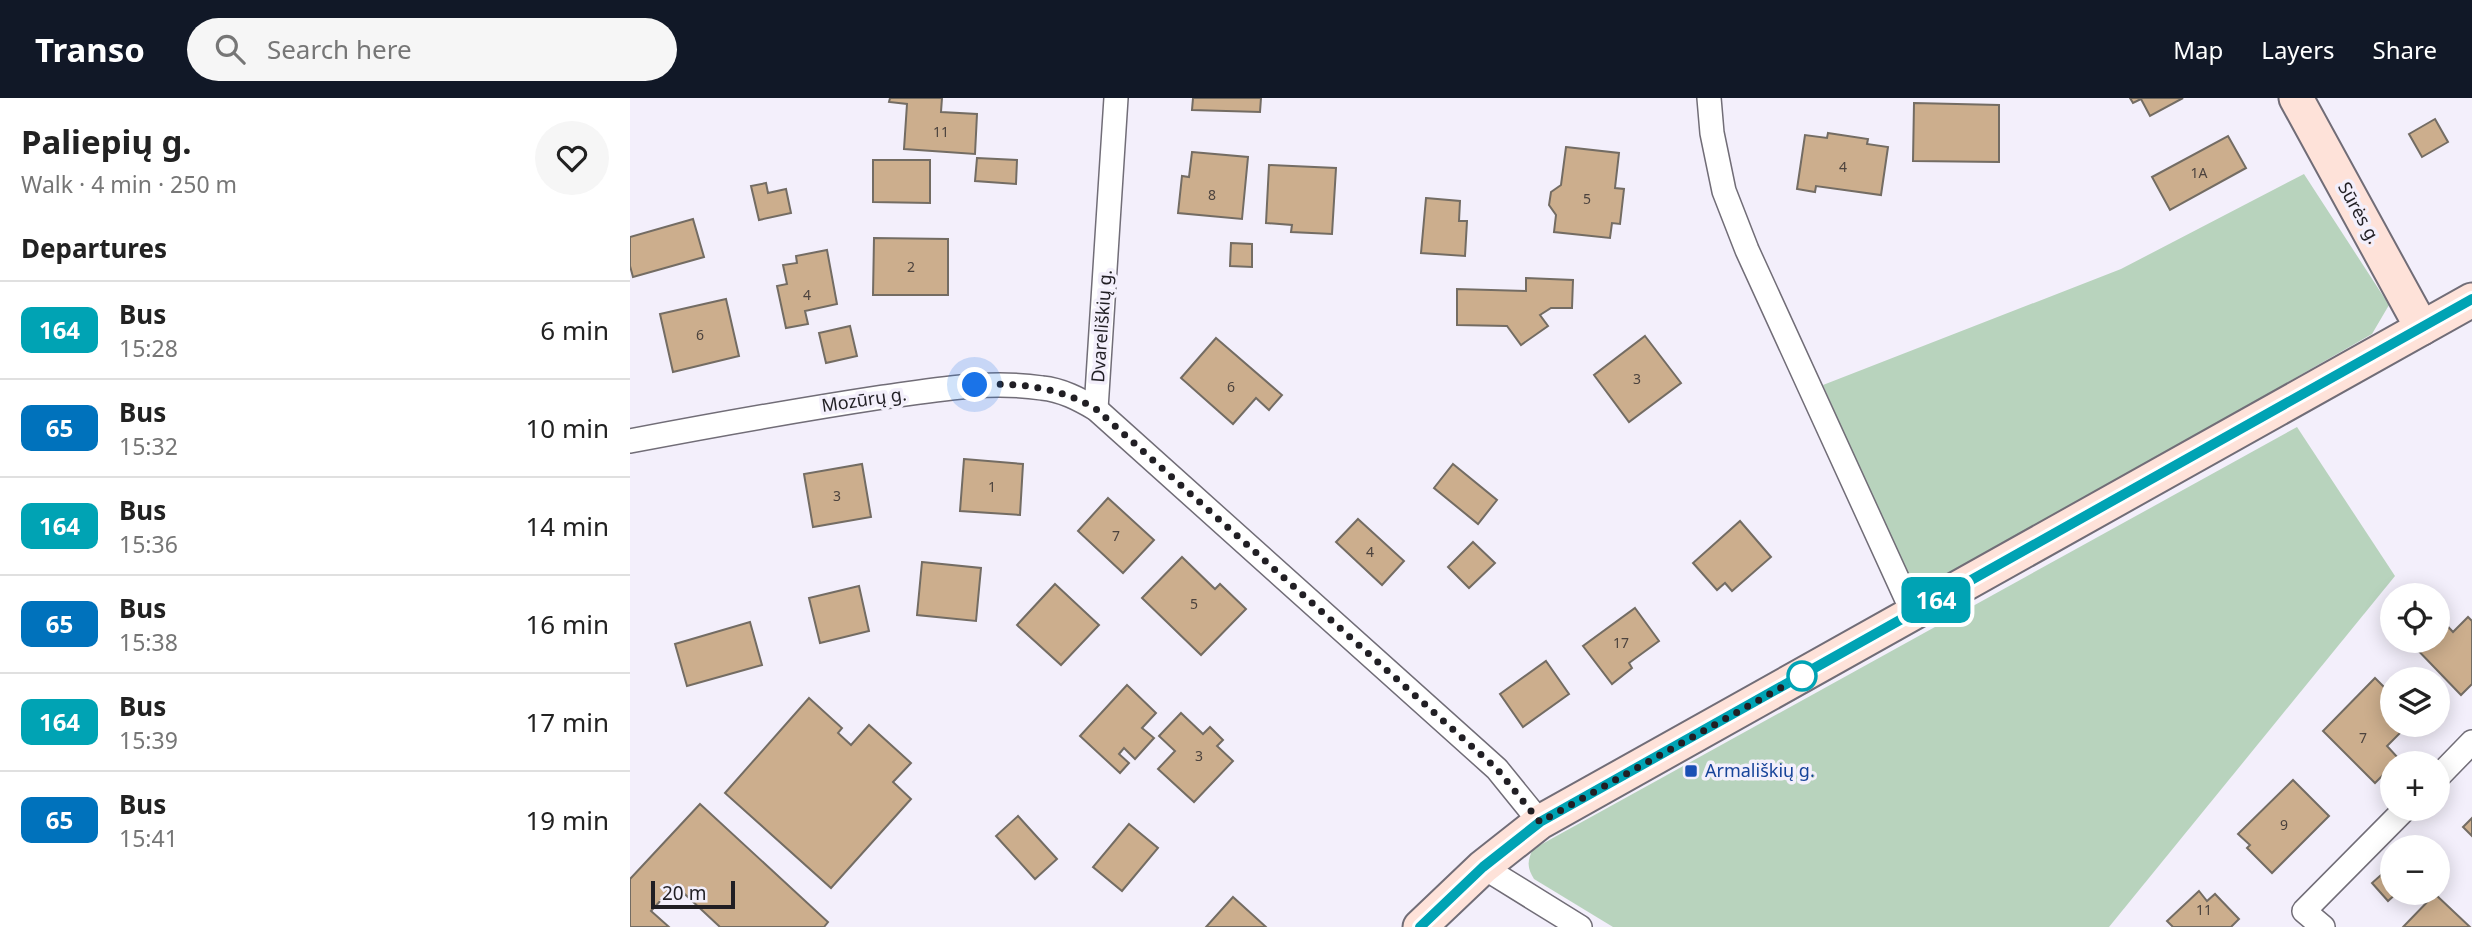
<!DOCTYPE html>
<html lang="en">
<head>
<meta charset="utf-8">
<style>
  body { margin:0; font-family:"Noto Sans",sans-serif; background:#f6f6f6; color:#222; height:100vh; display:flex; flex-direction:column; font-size:26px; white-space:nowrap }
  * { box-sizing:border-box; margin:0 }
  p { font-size:23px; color:#767676 }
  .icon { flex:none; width:38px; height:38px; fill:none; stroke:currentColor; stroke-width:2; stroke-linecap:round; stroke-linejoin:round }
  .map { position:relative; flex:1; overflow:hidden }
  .panel { display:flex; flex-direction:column; background:#fff; width:630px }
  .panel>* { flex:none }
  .badge { padding:0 14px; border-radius:10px; font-size:24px; line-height:46px }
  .fabs { position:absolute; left:1750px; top:485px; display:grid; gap:14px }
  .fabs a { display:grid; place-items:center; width:70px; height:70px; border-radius:50%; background:#fff; box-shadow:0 4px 18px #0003; font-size:35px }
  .scale { position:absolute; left:21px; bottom:18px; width:84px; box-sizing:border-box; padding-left:7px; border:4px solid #211f24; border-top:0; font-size:19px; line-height:24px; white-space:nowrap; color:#211f24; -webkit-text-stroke:5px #f3effb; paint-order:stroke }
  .you { position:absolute; width:35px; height:35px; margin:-18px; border:5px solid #fff; border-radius:50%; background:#1a73e8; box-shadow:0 0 0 10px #1a73e833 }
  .map>.badge { position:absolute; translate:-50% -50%; box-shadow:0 0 0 4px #fff }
  h2 { padding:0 21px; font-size:26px; line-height:63px }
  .round { display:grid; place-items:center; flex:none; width:74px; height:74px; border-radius:37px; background:#f6f6f6 }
  .head { display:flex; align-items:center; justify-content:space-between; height:119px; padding:0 21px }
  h1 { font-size:33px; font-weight:700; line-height:52px }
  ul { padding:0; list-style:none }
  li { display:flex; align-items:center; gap:21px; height:98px; padding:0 21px; border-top:2px solid #e0e0e0 }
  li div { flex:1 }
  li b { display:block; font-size:26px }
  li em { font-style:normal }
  li .badge { min-width:77px; font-weight:700; text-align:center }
  header { display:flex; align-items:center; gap:42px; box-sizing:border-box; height:98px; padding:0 35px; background:#111827; color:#fff }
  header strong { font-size:33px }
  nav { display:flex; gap:38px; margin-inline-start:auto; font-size:24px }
  .search { width:490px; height:63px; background:#f6f6f6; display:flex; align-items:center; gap:18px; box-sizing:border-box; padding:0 24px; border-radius:38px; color:#767676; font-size:26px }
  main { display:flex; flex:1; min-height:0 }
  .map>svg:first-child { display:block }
</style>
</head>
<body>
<header>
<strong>Transo</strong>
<div class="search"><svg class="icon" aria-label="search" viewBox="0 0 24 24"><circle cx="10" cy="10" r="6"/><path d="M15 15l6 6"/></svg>Search here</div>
<nav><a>Map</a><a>Layers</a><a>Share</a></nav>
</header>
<main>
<section class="panel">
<div class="head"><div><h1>Paliepių g.</h1><p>Walk · 4 min · 250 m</p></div><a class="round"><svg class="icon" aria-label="heart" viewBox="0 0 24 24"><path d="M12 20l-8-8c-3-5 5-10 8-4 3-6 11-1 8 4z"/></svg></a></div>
<h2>Departures</h2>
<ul>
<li><span class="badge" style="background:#00a3b4;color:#fff">164</span><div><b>Bus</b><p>15:28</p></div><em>6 min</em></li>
<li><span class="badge" style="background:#0072bc;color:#fff">65</span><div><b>Bus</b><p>15:32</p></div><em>10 min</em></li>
<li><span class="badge" style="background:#00a3b4;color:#fff">164</span><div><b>Bus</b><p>15:36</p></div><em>14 min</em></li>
<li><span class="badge" style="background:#0072bc;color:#fff">65</span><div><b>Bus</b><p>15:38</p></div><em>16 min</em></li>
<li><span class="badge" style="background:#00a3b4;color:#fff">164</span><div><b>Bus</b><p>15:39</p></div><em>17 min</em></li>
<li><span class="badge" style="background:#0072bc;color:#fff">65</span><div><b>Bus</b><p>15:41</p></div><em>19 min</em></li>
</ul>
</section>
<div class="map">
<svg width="1842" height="829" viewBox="0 0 1842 829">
  <rect width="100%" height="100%" fill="#f3effb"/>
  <g fill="#b8d3bd">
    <path d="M1674,76L1759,207L1742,236L1292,494L1277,480L1193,287L1491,171Z"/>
    <path d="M1667,329L1765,478L1479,829H983L904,781C897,770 897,763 903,751Z"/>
  </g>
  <g fill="#ccae8d" stroke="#736c63" stroke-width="2">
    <path d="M260,0H312L311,14L347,16L345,56L274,51L277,6L259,4Z"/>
    <path d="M563,0H631L630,14L562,12Z"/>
    <path d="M1500,0H1553L1520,18L1511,1L1503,5Z"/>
    <path d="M1284,5L1369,7V64L1283,63Z"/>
    <path d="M1805,21L1818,44L1792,59L1779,36Z"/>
    <path d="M1198,35L1238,41L1237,46L1258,49L1251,97L1186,88L1185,94L1167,91L1175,37L1197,40Z"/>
    <path d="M1598,38L1616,70L1540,112L1522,79Z"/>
    <path d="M936,49L989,55L985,90L994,91L990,126L982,125L980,140L924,134L926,117L919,107L921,94L931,87Z"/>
    <path d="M562,54L618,59L612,121L548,115L552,78L559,79Z"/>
    <path d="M347,60L387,62L386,86L345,83Z"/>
    <path d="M243,62H300V105L243,104Z"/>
    <path d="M639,67L706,70L702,136L661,134L662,127L636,125Z"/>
    <path d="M136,85L138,95L156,91L161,115L129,122L121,88Z"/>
    <path d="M796,100L830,103L829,123H837L835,158L791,155Z"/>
    <path d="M63,121L74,159L3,179L0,168V139Z"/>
    <path d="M244,140L318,141V197H243Z"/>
    <path d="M601,145L622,146V169L600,168Z"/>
    <path d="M197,152L207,206L175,213L178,226L156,230L147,188L157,186L153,167L167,165L166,158Z"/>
    <path d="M896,180L943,182L942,210H921L910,217L918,228L891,247L877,228L827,227V191L896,193Z"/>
    <path d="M96,201L109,258L43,274L30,216Z"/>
    <path d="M220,228L227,258L196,265L189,235Z"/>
    <path d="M1015,238L1051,285L999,324L964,277Z"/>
    <path d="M586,240L652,297L639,312L626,300L603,326L551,280Z"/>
    <path d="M334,361L393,366L390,417L330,413Z"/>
    <path d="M232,366L241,419L183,429L174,376Z"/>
    <path d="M823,366L867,402L848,426L804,390Z"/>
    <path d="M478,400L524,442L493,475L448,433Z"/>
    <path d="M728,421L774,463L752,487L706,444Z"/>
    <path d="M1110,423L1141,459L1102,493L1095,485L1087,492L1063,465Z"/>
    <path d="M843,444L865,465L839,490L818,469Z"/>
    <path d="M552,459L585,491L590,486L616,511L571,557L512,500Z"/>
    <path d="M292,464L351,470L346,523L287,517Z"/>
    <path d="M425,486L469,527L431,567L387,527Z"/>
    <path d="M229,488L239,533L190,545L179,500Z"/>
    <path d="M1005,510L1029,543L999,565L1002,570L982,586L953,548Z"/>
    <path d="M1808,518L1823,534L1838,519L1842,523V586L1831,597L1778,542H1808Z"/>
    <path d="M120,524L132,567L57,588L45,546Z"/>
    <path d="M916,563L939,596L893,629L870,596Z"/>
    <path d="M1745,580L1762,597V626H1779L1757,648L1769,661L1762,665V668L1745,685L1693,633Z"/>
    <path d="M497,587L526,615L512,630L524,640L505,661L494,650L489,656L499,665L490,675L450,638Z"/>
    <path d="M179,600L212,630L208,635L221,647L239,627L281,665L263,684L281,701L201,790L95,695Z"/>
    <path d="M551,615L573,636L580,629L593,642L587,648L603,663L564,704L528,671L545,653L529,638Z"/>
    <path d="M1663,682L1699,718L1642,775L1617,750L1620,747L1608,736Z"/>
    <path d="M70,706L198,824L194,829H90L45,787L21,813L39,829H0V781Z"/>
    <path d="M388,718L427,761L405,781L366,738Z"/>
    <path d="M1842,720V738L1833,729Z"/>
    <path d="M499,726L528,750L492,793L463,769Z"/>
    <path d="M1760,769L1762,772V794H1768L1758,803L1742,785Z"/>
    <path d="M1569,793L1577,803L1585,796L1609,821L1601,829H1543L1537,823Z"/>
    <path d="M1805,796L1840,829H1773Z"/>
    <path d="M603,799L636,829H576Z"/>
  </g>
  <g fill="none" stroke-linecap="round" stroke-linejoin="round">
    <g stroke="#716d77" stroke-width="26">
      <g id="street">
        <path d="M1079,0L1082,35L1094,93L1117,152L1283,515"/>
        <path d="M466,311L486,0"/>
        <path d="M0,343C84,327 168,312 253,299C306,292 358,282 412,290C432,292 449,301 466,311L867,671L910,724"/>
        <path d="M1808,679L1842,644"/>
        <path d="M853,769L950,829"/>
        <path d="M1693,829L1674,813L1776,710"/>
      </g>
    </g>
    <g stroke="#716d77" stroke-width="37">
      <g id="secondary">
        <path d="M1666,0L1792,230"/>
        <path d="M790,829L853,769L910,724L1842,202"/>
      </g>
    </g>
    <use href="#street" stroke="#fff" stroke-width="23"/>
    <use href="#secondary" stroke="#fee2d9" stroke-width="33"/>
  </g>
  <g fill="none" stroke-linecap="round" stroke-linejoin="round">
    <g stroke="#fff" stroke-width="16">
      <path id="line" d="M790,829L853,769L910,724L1842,201"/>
    </g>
    <use href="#line" stroke="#00a3b4" stroke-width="10"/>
    <path stroke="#211f24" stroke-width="7" stroke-dasharray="0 12.6" d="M345,287C388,284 429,289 466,311L867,671L910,724L1172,578"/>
  </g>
  <circle fill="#fff" stroke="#00a3b4" stroke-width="3.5" cx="1172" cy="578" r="14"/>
  <rect fill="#1a4fb4" stroke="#f3effb" stroke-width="2.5" x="1054" y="666" width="14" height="14" rx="3.5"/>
  <g text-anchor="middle" stroke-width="7" stroke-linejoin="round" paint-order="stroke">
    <g font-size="14" fill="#4c433e">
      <text x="311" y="39">11</text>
      <text x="1213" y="74">4</text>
      <text x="1569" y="80">1A</text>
      <text x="582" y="102">8</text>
      <text x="957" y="106">5</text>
      <text x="281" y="174">2</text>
      <text x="177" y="202">4</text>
      <text x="70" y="242">6</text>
      <text x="1007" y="286">3</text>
      <text x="601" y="294">6</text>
      <text x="362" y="394">1</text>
      <text x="207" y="403">3</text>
      <text x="486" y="443">7</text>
      <text x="740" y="459">4</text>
      <text x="564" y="511">5</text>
      <text x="991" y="550">17</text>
      <text x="1733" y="645">7</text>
      <text x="569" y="663">3</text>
      <text x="1654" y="732">9</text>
      <text x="1574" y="817">11</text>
    </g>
    <g font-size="18" fill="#211f24" stroke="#f3effb">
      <text transform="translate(1729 115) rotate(61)" y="6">Sūrės g.</text>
      <text transform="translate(472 228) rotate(-86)" y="6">Dvareliškių g.</text>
      <text transform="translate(234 302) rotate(-8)" y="6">Mozūrų g.</text>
    </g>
    <g font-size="18" fill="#164399" stroke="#f3effb" text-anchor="start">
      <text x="1075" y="679">Armališkių g.</text>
    </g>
  </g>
</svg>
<div class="fabs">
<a><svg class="icon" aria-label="locate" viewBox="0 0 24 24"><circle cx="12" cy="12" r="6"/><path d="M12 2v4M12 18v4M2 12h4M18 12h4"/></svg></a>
<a><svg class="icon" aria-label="layers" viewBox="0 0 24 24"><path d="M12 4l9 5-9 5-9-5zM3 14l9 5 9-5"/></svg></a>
<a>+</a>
<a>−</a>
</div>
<div class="scale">20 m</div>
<div class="you" style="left:345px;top:287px"></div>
<b class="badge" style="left:1306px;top:502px;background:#00a3b4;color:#fff">164</b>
</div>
</main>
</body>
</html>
